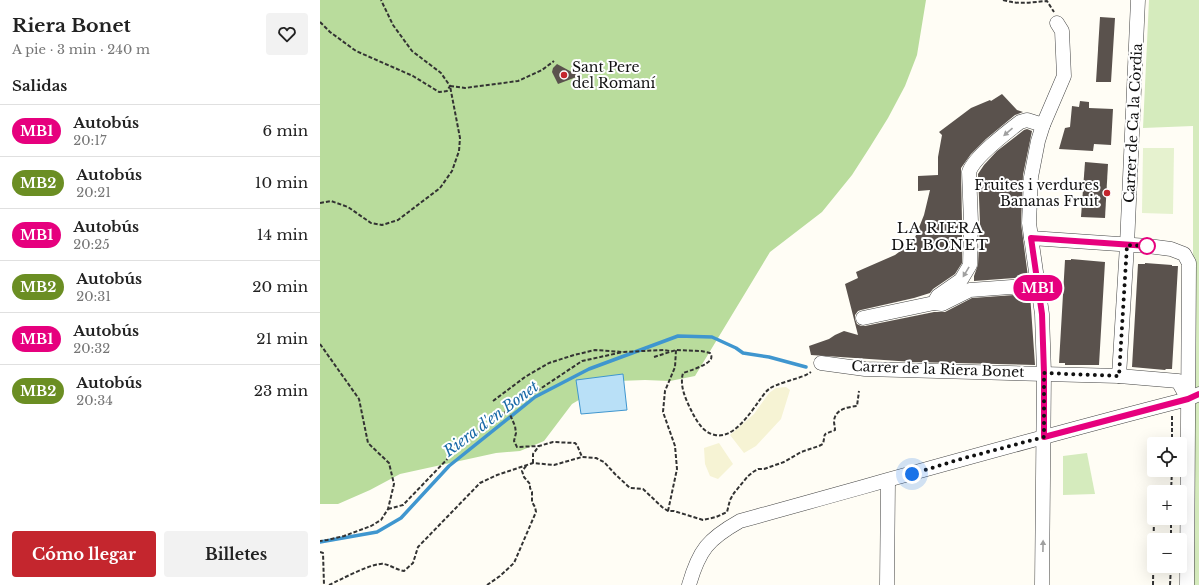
<!DOCTYPE html>
<html lang="es">
<head>
<meta charset="utf-8">
<style>
  body { margin:0; font-family:"Libre Baskerville",serif; background:#f2f2f2; color:#222; height:100vh; display:flex; flex-direction:column; font-size:15px; white-space:nowrap }
  * { box-sizing:border-box; margin:0 }
  p { font-size:13px; color:#767676 }
  .icon { flex:none; width:22px; height:22px; fill:none; stroke:currentColor; stroke-width:2; stroke-linecap:round; stroke-linejoin:round }
  .map { position:relative; flex:1; overflow:hidden }
  .details { display:flex; flex-direction:column; background:#fff; width:320px }
  .details>* { flex:none }
  .badge { padding:0 8px; border-radius:13px; font-size:14px; line-height:26px }
  .fabs { position:absolute; left:827px; top:437px; display:grid; gap:8px }
  .fabs a { display:grid; place-items:center; width:40px; height:40px; border-radius:4px; background:#fff; box-shadow:0 4px 16px #0002; font-size:20px }
  .you { position:absolute; width:20px; height:20px; margin:-10px; border:3px solid #fff; border-radius:50%; background:#1a73e8; box-shadow:0 0 0 6px #1a73e833 }
  .map>.badge { position:absolute; translate:-50% -50%; box-shadow:0 0 0 2px #fff }
  h2 { padding:0 12px; font-size:15px; line-height:36px }
  .round { display:grid; place-items:center; flex:none; width:42px; height:42px; border-radius:4px; background:#f2f2f2 }
  .overview { display:flex; align-items:center; justify-content:space-between; height:68px; padding:0 12px }
  h1 { font-size:19px; font-weight:800; line-height:30px }
  .button { display:flex; gap:8px; margin-top:auto; padding:8px 12px }
  .button a { flex:1; height:46px; border-radius:4px; background:#c4262e; color:#fff; font-size:16px; font-weight:800; line-height:46px; text-align:center }
  .button a+a { background:#f2f2f2; color:#222 }
  ul { padding:0; list-style:none }
  li { display:flex; align-items:center; gap:12px; height:52px; padding:0 12px; border-top:1px solid #e0e0e0 }
  li div { flex:1 }
  li b { display:block; font-size:15px }
  li em { font-style:normal }
  li .badge { min-width:44px; font-weight:700; text-align:center }
  main { display:flex; flex:1; min-height:0 }
  .map>svg:first-child { display:block }
</style>
</head>
<body>
<main>
<section class="details">
<div class="overview"><div><h1>Riera Bonet</h1><p>A pie · 3 min · 240 m</p></div><a class="round"><svg class="icon" aria-label="heart" viewBox="0 0 24 24"><path d="M12 20l-8-8c-3-5 5-10 8-4 3-6 11-1 8 4z"/></svg></a></div>
<h2>Salidas</h2>
<ul>
<li><span class="badge" style="background:#e6007e;color:#fff">MB1</span><div><b>Autobús</b><p>20:17</p></div><em>6 min</em></li>
<li><span class="badge" style="background:#6b8e23;color:#fff">MB2</span><div><b>Autobús</b><p>20:21</p></div><em>10 min</em></li>
<li><span class="badge" style="background:#e6007e;color:#fff">MB1</span><div><b>Autobús</b><p>20:25</p></div><em>14 min</em></li>
<li><span class="badge" style="background:#6b8e23;color:#fff">MB2</span><div><b>Autobús</b><p>20:31</p></div><em>20 min</em></li>
<li><span class="badge" style="background:#e6007e;color:#fff">MB1</span><div><b>Autobús</b><p>20:32</p></div><em>21 min</em></li>
<li><span class="badge" style="background:#6b8e23;color:#fff">MB2</span><div><b>Autobús</b><p>20:34</p></div><em>23 min</em></li>
</ul>
<div class="button"><a>Cómo llegar</a><a>Billetes</a></div>
</section>
<div class="map">
<svg width="879" height="585" viewBox="0 0 879 585">
  <rect width="100%" height="100%" fill="#fffdf5"/>
  <g fill="#f6f3d4">
    <path d="M466,387L470,390L461,419L436,446L424,453L410,435L434,414L449,393L456,388Z"/>
    <path d="M399,443L413,464L398,479L390,476L385,464L384,448Z"/>
  </g>
  <g fill="#d5ebbd">
    <path d="M829,0H879V585H872L873,409V126L823,128Z"/>
    <path d="M767,453L775,494L743,495V456Z"/>
  </g>
  <path fill="#b9dc9c" d="M0,0H606L597,55L585,86L568,118L550,147L532,175L502,212L450,252L375,376L350,381L325,380L298,381L274,391L252,404L224,441L200,451L176,453L80,474L50,490L18,504H0Z"/>
  <path fill="#e6f2cf" d="M823,148H854L853,214L822,213Z"/>
  <path fill="#b9e0f7" stroke="#3f96cf" d="M303,374L307,410L261,414L256,380Z"/>
  <g fill="none" stroke-linecap="round" stroke-linejoin="round">
    <path stroke="#3f96cf" stroke-width="3.5" d="M0,542L57,532L81,518L129,466L215,397L269,369L358,336L392,337L416,348L423,353L449,357L486,367"/>
  </g>
  <g fill="#5a524d">
    <path d="M780,17L795,18L791,82H776Z"/>
    <path d="M237,64L259,76L238,84L232,72L233,68Z"/>
    <path d="M682,94L697,110L703,112L695,115L666,139L651,154L641,168V172L642,222V263L635,274L613,289L610,293L594,298L541,310L538,311L535,315V319L537,324L541,326H545L614,312H625L652,298L710,294L715,365L593,362L491,355L489,346L509,339L515,335L524,331L538,335L525,284L538,278L536,272L575,255L590,244L594,240L604,215L610,190L598,191V176L618,175V157L622,135L619,132L651,108L670,100L671,101Z"/>
    <path d="M760,101L769,102V108L793,109L791,145L774,144L773,151L739,149L745,128L750,127L752,106L759,107Z"/>
    <path d="M707,129L712,131L703,175L701,223L708,277L654,281V276L658,265L660,222L658,174L664,165L677,151L704,130Z"/>
    <path d="M765,162L788,164L785,218L761,217Z"/>
    <path d="M751,259L785,262L779,365H745V363H739L745,260H751Z"/>
    <path d="M825,263L852,265V266H858L852,369H846L845,370L812,367L818,264H825Z"/>
  </g>
  <g fill="none" stroke-linecap="round" stroke-linejoin="round">
    <g stroke="#444" stroke-width="15">
      <g id="minor">
        <path d="M711,238L828,246L851,249L864,254L869,263L867,585"/>
        <path d="M614,303L618,296L641,280L650,265L651,222L649,172C654,157 687,132 700,122L707,120L723,125"/>
        <path d="M543,318L614,303L622,304L650,290L717,285"/>
        <path d="M501,363L545,369L799,376L858,381L868,399"/>
        <path d="M799,376L807,245L818,0"/>
        <path d="M369,585C379,550 388,539 420,521C569,480 718,437 868,399L879,394"/>
        <path d="M567,585L568,481"/>
        <path d="M722,585L724,373L722,314L709,223L711,177L718,141L723,125L744,76L742,31L737,23"/>
      </g>
    </g>
    <g stroke="#333" stroke-width="2" stroke-dasharray="4 2" stroke-linecap="butt">
      <path d="M683,0C700,5 711,2 727,1L734,12"/>
      <path d="M0,22L10,32L36,51L93,76L119,92L127,91L130,86L121,73L92,51L73,25L61,0"/>
      <path d="M0,203L11,201L28,207L51,223L62,225L78,220L120,188L132,171L139,151L140,138L130,86L145,88L198,81L222,70L234,61"/>
      <path d="M0,344L39,399L48,443L69,463L74,484L68,509L61,520L51,526L24,536L7,540L0,541"/>
      <path d="M334,357L356,350L381,351L390,353C391,355 392,356 391,359C388,365 369,371 363,373C359,387 367,402 373,414C378,423 384,433 395,435C413,439 429,415 439,401C442,397 445,392 449,389C455,384 477,379 486,375L491,372"/>
      <path d="M173,401L205,377L229,363L254,355L275,350L303,352L344,350L350,351"/>
      <path d="M188,410L195,426L196,433L194,441L197,447L219,446"/>
      <path d="M852,444V415"/>
      <path d="M213,463V454L219,446L233,442L255,443L257,445L262,457"/>
      <path d="M851,492L852,470"/>
      <path d="M68,509L83,505L136,450L175,419L262,361L303,352"/>
      <path d="M348,511L357,469L355,446L343,412L345,391L355,367L356,350"/>
      <path d="M851,540V518"/>
      <path d="M0,552L3,553L4,585"/>
      <path d="M9,585C20,580 53,562 64,564C70,565 77,570 84,571L93,563L98,547L160,483L177,475L213,463L234,465L262,457L276,458L284,462L295,474L310,488L323,489L342,507L348,511H354L383,520L396,517L407,512L410,500L414,493L428,476L433,472L438,469H444L464,462L481,452L499,446L503,444C506,431 501,436 515,430C515,427 514,424 514,421C515,409 528,407 537,406L539,391"/>
      <path d="M167,585L180,576L194,563L216,512L215,507L212,502V492L210,488V484L204,477L202,471L207,465"/>
      <path d="M833,585L834,514"/>
      <path d="M850,585L851,566"/>
    </g>
    <use href="#minor" stroke="#fff" stroke-width="14"/>
  </g>
  <defs><path id="oneway-solid" d="M-6-.8H1V-3.2L6.5 0L1 3.2V.8H-6Z"/></defs>
  <g fill="#a0a0a0">
    <use href="#oneway-solid" transform="translate(688 132) rotate(139)"/>
    <use href="#oneway-solid" transform="translate(646 272) rotate(121)"/>
    <use href="#oneway-solid" transform="translate(723 546) rotate(-89)"/>
  </g>
  <g fill="none" stroke-linecap="round" stroke-linejoin="round">
    <g stroke="#fff" stroke-width="9">
      <path id="line" d="M828,246L711,238L722,314L724,373V437L868,399L879,394"/>
    </g>
    <use href="#line" stroke="#e6007e" stroke-width="6"/>
    <path stroke="#111" stroke-width="4" stroke-dasharray="0 7.2" d="M592,474L641,459L724,437V373L799,376L807,245L827,246"/>
  </g>
  <g fill="#c4262e" stroke="#fff" stroke-width="1.5">
    <circle cx="244" cy="75" r="4"/>
    <circle cx="787" cy="193" r="4"/>
  </g>
  <circle fill="#fff" stroke="#e6007e" stroke-width="2" cx="827" cy="246" r="8"/>
  <g text-anchor="middle" stroke-width="4" stroke-linejoin="round" paint-order="stroke">
    <g font-size="14" fill="#111" stroke="#fff" text-anchor="start">
      <text x="252" y="72">Sant Pere<tspan x="252" dy="16">del Romaní</tspan></text>
      <text x="779" y="190" text-anchor="end">Fruites i verdures<tspan x="779" dy="16">Bananas Fruit</tspan></text>
    </g>
    <g font-size="14" fill="#111" stroke="#fff">
      <text transform="translate(813 123) rotate(-87)" y="5">Carrer de Ca la Còrdia</text>
      <text transform="translate(618 369) rotate(2)" y="5">Carrer de la Riera Bonet</text>
    </g>
    <g font-size="15" letter-spacing="1" fill="#111" stroke="#fff">
      <text x="620" y="233">LA RIERA<tspan x="620" dy="17">DE BONET</tspan></text>
    </g>
    <g font-size="15" font-style="italic" fill="#1768a6" stroke="#fff">
      <text transform="translate(171 419) rotate(-37)" y="5">Riera d'en Bonet</text>
    </g>
  </g>
</svg>
<div class="fabs">
<a><svg class="icon" aria-label="locate" viewBox="0 0 24 24"><circle cx="12" cy="12" r="6"/><path d="M12 2v4M12 18v4M2 12h4M18 12h4"/></svg></a>
<a>+</a>
<a>−</a>
</div>
<div class="you" style="left:592px;top:474px"></div>
<b class="badge" style="left:718px;top:288px;background:#e6007e;color:#fff">MB1</b>
</div>
</main>
</body>
</html>
